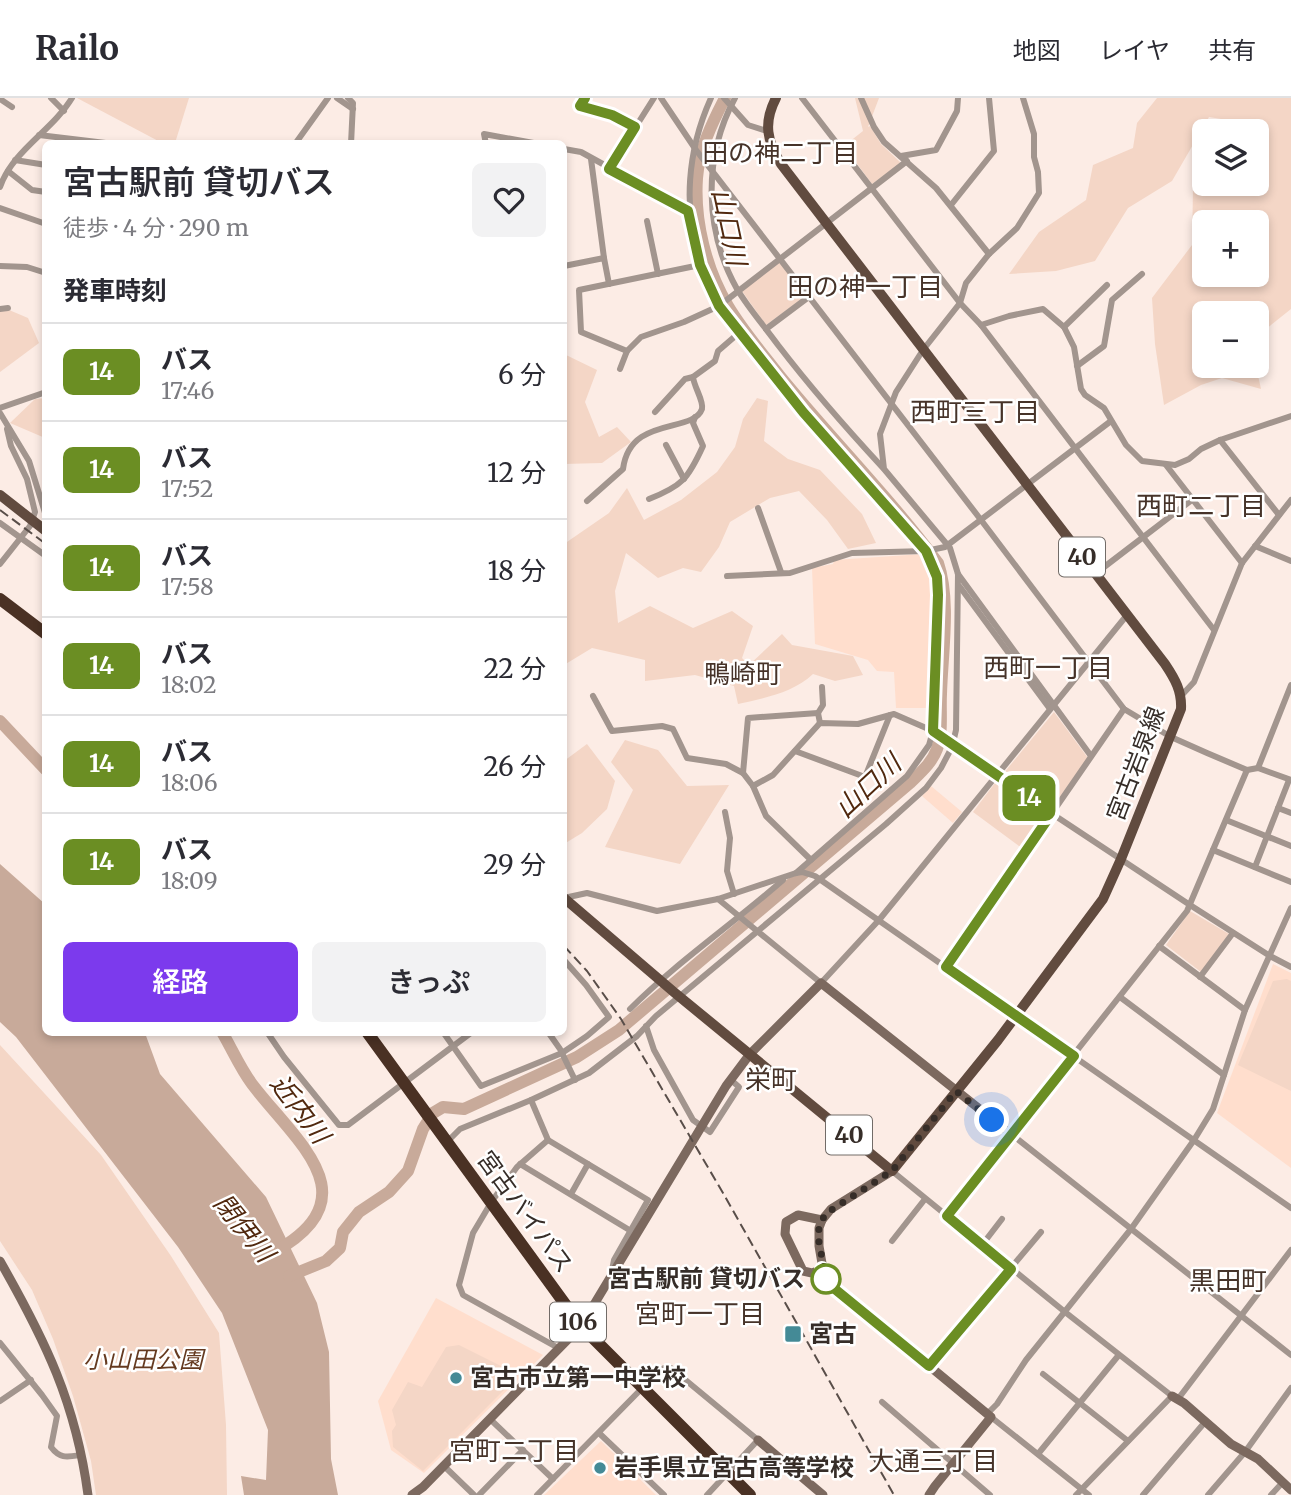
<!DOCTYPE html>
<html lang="ja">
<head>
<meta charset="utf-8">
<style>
  body { margin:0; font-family:Merriweather,"Noto Sans JP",serif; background:#f2f2f3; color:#2b2b33; height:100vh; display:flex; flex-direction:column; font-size:26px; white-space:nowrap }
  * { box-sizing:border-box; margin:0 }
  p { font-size:23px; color:#7c7c81 }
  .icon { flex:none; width:38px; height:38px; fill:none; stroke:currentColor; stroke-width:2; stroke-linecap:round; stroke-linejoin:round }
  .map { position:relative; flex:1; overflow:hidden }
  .details { position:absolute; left:42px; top:42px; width:525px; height:896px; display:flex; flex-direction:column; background:#fff; border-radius:10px; box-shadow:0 4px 10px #0003 }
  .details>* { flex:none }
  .badge { padding:0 14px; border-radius:10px; font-size:24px; line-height:46px }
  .fabs { position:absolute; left:1192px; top:21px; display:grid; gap:14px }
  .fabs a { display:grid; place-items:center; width:77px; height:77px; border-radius:10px; background:#fff; box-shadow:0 4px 10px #0003; font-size:35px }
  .you { position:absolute; width:35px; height:35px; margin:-18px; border:5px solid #fff; border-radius:50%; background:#1a73e8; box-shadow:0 0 0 10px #1a73e833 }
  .map>.badge { position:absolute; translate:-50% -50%; box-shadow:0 0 0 4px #fff }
  h2 { padding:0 21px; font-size:26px; line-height:63px }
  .round { display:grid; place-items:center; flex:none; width:74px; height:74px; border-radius:10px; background:#f2f2f3 }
  .head { display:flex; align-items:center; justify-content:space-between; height:119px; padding:0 21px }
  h1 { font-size:33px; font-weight:600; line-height:52px }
  .action { display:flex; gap:14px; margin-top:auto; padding:14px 21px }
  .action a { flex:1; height:80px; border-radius:10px; background:#7c3aed; color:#fff; font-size:28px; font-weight:600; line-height:80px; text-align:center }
  .action a+a { background:#f2f2f3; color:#2b2b33 }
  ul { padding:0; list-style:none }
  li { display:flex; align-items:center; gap:21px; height:98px; padding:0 21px; border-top:2px solid #e1e1e2 }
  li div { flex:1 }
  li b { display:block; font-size:26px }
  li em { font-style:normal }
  li .badge { min-width:77px; font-weight:700; text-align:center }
  header { display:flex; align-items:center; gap:42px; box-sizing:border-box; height:98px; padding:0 35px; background:#fff; border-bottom:2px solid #e1e1e2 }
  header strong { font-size:33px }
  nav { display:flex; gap:38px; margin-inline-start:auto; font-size:24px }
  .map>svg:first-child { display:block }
</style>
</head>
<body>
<header>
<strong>Railo</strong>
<nav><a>地図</a><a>レイヤ</a><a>共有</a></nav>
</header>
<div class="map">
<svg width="1291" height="1397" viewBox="0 0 1291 1397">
  <rect width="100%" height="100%" fill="#fcece5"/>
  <g fill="#ffdecd">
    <path d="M923,456L932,478L933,499L929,610H896L894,574L877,573L868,562L815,546L812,470L833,466L834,462Z"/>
    <path d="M931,688L962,714L953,725L922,698Z"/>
    <path d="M1273,866L1291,875V1070L1217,1015Z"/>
    <path d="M436,1200L543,1257L424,1375L391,1352L378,1303Z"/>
    <path d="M601,1343L656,1397H544Z"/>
  </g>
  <g fill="#f4d6c6" fill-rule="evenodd">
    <path d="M77,0H189L175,45L164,46Z"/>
    <path d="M855,0H879L868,29L870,28L881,46L901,65L872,86L844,48L863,33Z"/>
    <path d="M1157,0H1291V211L1266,231L1257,257L1256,215H1204V268H1256L1261,291L1222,280L1201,287L1164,307L1155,246L1152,200L1192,147L1193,90L1204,72V86H1256V33H1227L1233,23L1209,19L1172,83L1128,110L1095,163L1056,173L1009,176L1039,134L1086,102L1093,67L1133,50L1137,25ZM1204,124H1256V177H1204Z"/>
    <path d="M780,164L806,198L766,227L742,193Z"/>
    <path d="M2,209L28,220L39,245L0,274V212Z"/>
    <path d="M564,256L597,272L585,304L599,339L617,329L631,344L602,365L564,366Z"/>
    <path d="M45,300V340L10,325L35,301Z"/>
    <path d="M757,300L768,303L764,343L788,361L820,372L862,416L876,445L848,451L827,422L799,393L770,400L730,424L719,449L701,474L683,470L658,480L626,455L615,493L618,525L650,508L693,530L732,513L753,528L742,560L749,567L782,536L792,547L853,558L863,577L835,583L813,576C793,595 764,600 738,606L734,588L695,577L645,583V562L592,550L564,567V446L609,415L627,390L644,422L681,402L717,374L735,349L743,321Z"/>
    <path d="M1054,614L1088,660L1052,710L1003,676Z"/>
    <path d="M625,642L658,652L687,688L729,687L680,766L605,749L633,692L611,664Z"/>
    <path d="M587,646L615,683L607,711L582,735L564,746V663Z"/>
    <path d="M995,685L1044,717L1023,751L973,714Z"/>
    <path d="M1190,813L1229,836L1201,874L1166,847Z"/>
    <path d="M1287,881L1291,883V993L1238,967L1273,883Z"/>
    <path d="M0,947L101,1057L171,1158L219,1235L226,1327L227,1397H96L91,1363L73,1298L53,1241L32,1192L0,1143Z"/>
    <path d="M459,1247L519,1277L423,1373L393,1349L392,1333L396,1327L392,1312L408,1284L422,1289L446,1249Z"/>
  </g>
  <path fill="#c8aa9a" d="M0,766L45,806L46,934L145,935L160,976L266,1099L317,1205L329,1254L331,1361L338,1397H244L241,1378L266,1382L268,1332L222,1215L178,1149L16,939L0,924Z"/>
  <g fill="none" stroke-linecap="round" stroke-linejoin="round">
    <g stroke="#c8aa9a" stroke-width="12">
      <path d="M0,623L46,672"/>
      <path d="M222,934C232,951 240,970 252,986C296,1044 373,1099 274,1154"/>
      <path d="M289,1178L326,1163L340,1150L343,1134L359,1114L389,1094L408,1073L423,1031L433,1015L443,1009L464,1011L577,959L619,932L910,685C920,675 932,665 937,651C943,634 940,614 941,596C942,556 951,503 938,465C889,399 831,341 779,277C762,255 743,233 728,208C706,171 694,123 697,80C699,52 712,25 725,0"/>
    </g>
    <g stroke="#a2958e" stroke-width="6">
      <path d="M51,0L64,13"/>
      <path d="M337,0L353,11"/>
      <path d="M348,0L353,5L351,46"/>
      <path d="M585,0L580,8L612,17L635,29"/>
      <path d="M661,0L696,52L981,422L1124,611L1171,639L1207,655L1247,672L1258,670L1291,682"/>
      <path d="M711,0C687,53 683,110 700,165C711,203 739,233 763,263C814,329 870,390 926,453L937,479L938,497L933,633L929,647L907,678L796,775"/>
      <path d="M724,0L748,27L767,33"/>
      <path d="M735,0C703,59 704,132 737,191C749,211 765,229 778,247C811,290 846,330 883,370"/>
      <path d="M802,0L960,205L981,227L1214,532"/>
      <path d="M861,0L874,29L884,44L936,90L989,156"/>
      <path d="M0,1L12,9"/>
      <path d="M39,37L114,46"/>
      <path d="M295,46L328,0"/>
      <path d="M486,46L484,36L539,46"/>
      <path d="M564,51L581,54L688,113"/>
      <path d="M901,58L936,52L957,13L958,0"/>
      <path d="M591,61L604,160"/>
      <path d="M15,62L46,67"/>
      <path d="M609,71L654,0"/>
      <path d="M8,73L32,92L46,94"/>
      <path d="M0,89C13,52 52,33 72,0"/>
      <path d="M951,107L994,53L989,0"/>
      <path d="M0,110L46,126"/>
      <path d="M647,123L658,176"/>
      <path d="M0,168L27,169L46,175"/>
      <path d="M564,168L604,160L609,186"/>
      <path d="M0,211L8,210"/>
      <path d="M981,227L1009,218L1043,211L1064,229L1074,249L1081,291L1085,297L1104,310L1126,347L1142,363L1175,367L1189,361L1201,351L1220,342L1291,318"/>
      <path d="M1064,229L1107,187"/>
      <path d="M766,231L810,198"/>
      <path d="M627,253L581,234L579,192L700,167"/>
      <path d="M1077,268L1104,248L1112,202L1142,176"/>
      <path d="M620,271L627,253L641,239L684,224L719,208L907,63"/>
      <path d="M0,310L46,294"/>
      <path d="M655,314L685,281L693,279"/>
      <path d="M0,315L29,363L46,418"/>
      <path d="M1220,342L1279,417"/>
      <path d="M666,347L684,381"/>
      <path d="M1166,367L1242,465"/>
      <path d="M649,401C682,388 688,381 703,348L693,325L695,319"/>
      <path d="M587,403L623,371C630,317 693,336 702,311C704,303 694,289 693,279L715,263L718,253L740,234"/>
      <path d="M758,410L781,474"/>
      <path d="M0,425L46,458"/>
      <path d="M1255,448L1291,463"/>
      <path d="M0,466L30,428L35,414L27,381L11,348L7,331"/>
      <path d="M958,476L1091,658"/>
      <path d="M1095,476L1193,401"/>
      <path d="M727,478L790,475L852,455L926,453L945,449L1111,323"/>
      <path d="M960,489L1050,611"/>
      <path d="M593,598L612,633L662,628L673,631L687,660L726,666L743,675"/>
      <path d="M1181,598L1194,584L1242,465L1291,402"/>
      <path d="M818,615L823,607L822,589"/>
      <path d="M795,653L865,679L890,617"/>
      <path d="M1258,670L1291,587"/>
      <path d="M1247,672L1187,813L1011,1036L1291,1257"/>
      <path d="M753,688L743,675L748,620L818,615L820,625"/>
      <path d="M1278,710L1291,715"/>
      <path d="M725,714L730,740L727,773L734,796"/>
      <path d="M1226,722L1291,748"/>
      <path d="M1213,752L1291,784"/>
      <path d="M811,762L766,718L753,688L773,677L820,625L858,626L894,616L933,633L995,678L1190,807L1270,858L1291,869"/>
      <path d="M1255,769L1289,682"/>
      <path d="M564,800L587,795L657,813L718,801L796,775L802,774L815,778L1291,1110"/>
      <path d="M718,801L821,885L879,822L1127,517"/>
      <path d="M1159,848L1245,912"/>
      <path d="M946,869L1124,611"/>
      <path d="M1200,879L1233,835"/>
      <path d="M1120,899L1224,977"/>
      <path d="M630,911C677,864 733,826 783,782"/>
      <path d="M646,928L654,952L693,1022L710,1034L739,989L731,982"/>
      <path d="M267,934L284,959L339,1027H348L472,934"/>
      <path d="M443,934L481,988L562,955L587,938L609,919L586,887L564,862"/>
      <path d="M548,934L560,951L575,982"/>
      <path d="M531,1002L548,1042L648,1102L614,1162L612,1172"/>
      <path d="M548,1042L517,1069L492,1103L473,1135L459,1187L463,1197L560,1251"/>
      <path d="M447,1044L460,1031L531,1002L589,975L637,938L656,918L886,726L926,690L941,670L952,649L956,632L958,476L950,450L884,371L880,336L896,294L923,252L960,205L966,185L989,156L1017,130L1039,95L1038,74L1034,59V36L1023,0"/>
      <path d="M520,1066L631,1133"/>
      <path d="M892,1073L1065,1214L1172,1298L1076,1397"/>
      <path d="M571,1096L588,1066"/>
      <path d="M892,1143L925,1101"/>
      <path d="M982,1147L1002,1121"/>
      <path d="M0,1245L42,1297L57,1318L51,1349C60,1361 67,1359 81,1357"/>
      <path d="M929,1268L1041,1134"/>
      <path d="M1043,1276L1128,1343"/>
      <path d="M1178,1301L1291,1152"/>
      <path d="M0,1303L31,1282"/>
      <path d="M882,1304L990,1397"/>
      <path d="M987,1316L997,1306L1026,1262L1131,1131L1194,1042L1213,1011L1245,912L1291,810"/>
      <path d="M991,1319L1089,1397"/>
      <path d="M491,1322L553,1381"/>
      <path d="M599,1335L664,1397"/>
      <path d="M1038,1356L1118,1258"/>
      <path d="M444,1368L474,1397"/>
      <path d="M479,1397L523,1352"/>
      <path d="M537,1397L658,1274L664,1270H671L758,1342L707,1397"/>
      <path d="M1143,1397L1205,1324"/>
      <path d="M1208,1397L1245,1354L1291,1290"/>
      <path d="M1271,1397L1283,1384"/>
    </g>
    <g stroke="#7c695f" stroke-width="9">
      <path d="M892,1073L831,1111L822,1122L819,1130V1148L823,1171L830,1186L991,1319L935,1388L929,1397"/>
      <path d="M822,1122L798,1117L786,1124L785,1136L803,1173L812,1175L823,1171"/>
      <path d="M0,1163C45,1242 76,1305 88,1397"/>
      <path d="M1172,1298L1184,1305L1231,1346L1258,1361L1291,1392"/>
      <path d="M758,1342L823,1397"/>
      <path d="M412,1397L423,1389L581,1228L726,988L750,956L821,885L1011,1036L947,1118"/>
    </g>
    <g stroke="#614b3f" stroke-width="10">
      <path d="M0,397L46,433"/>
      <path d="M564,800L675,895L892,1073L998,942L1103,801L1121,761L1181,611C1182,593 1175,581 1165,566L781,66C767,43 763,25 776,0"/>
    </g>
    <g stroke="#4a3124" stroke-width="12">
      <path d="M0,501L46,536"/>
      <path d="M367,934L581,1228L750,1397"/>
    </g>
    <g stroke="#594e49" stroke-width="2" stroke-dasharray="10 5" stroke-linecap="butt">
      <path d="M0,412L46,446"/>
      <path d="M564,848L587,873L621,921L723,1095L894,1397"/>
    </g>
  </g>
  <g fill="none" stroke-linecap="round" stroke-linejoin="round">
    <g stroke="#fff" stroke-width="16">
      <path id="line" d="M585,0L580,8L612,17L635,29L609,71L688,113L700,167L719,208L803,314L926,453L937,479L938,497L933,633L1052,715L946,869L1074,958L947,1118L1011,1171L929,1268L836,1192L826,1180L822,1171"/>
    </g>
    <use href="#line" stroke="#6b8e23" stroke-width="10"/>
    <path stroke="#362d28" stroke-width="7" stroke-dasharray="0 12.6" d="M826,1181L818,1139L819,1130L825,1116L892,1073L956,993L992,1022"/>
  </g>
  <circle fill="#fff" stroke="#6b8e23" stroke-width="3.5" cx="826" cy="1181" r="14"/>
  <g fill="#448a96" stroke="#fff" stroke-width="2.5">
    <rect x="784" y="1227" width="18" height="18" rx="3.5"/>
    <circle cx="456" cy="1280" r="7"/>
    <circle cx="600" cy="1370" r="7"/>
  </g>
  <g text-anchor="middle" stroke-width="5" stroke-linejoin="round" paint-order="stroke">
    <g fill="#fff" stroke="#726c68" stroke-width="2">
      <rect x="1059" y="439.5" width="46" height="39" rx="5"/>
      <rect x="826" y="1017.5" width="46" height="39" rx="5"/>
      <rect x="550" y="1204.5" width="56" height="39" rx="5"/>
    </g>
    <g font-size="23" font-weight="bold" fill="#362d28">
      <text x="1082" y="467">40</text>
      <text x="849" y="1045">40</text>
      <text x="578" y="1232">106</text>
    </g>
    <g font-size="24" fill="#362d28" stroke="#fff">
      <text transform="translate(1136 666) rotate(-69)" y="8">宮古岩泉線</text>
      <text transform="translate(525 1114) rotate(54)" y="8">宮古バイパス</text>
    </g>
    <g font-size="24" font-weight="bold" fill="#362d28" stroke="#fff" text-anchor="end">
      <text x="805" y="1189">宮古駅前 貸切バス</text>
    </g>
    <g font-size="24" font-weight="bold" fill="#362d28" stroke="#fff" text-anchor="start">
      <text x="809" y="1244">宮古</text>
      <text x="470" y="1288">宮古市立第一中学校</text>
      <text x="614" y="1378">岩手県立宮古高等学校</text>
    </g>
    <g font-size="24" font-style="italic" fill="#653a20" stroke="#fff">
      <text x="143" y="1270">小山田公園</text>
    </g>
    <g font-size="26" fill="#463329" stroke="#fff">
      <text x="780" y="64">田の神二丁目</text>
      <text x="865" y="198">田の神一丁目</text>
      <text x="975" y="323">西町三丁目</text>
      <text x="1201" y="417">西町二丁目</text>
      <text x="1048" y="579">西町一丁目</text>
      <text x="743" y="585">鴨崎町</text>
      <text x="771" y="991">栄町</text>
      <text x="1228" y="1192">黒田町</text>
      <text x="700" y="1225">宮町一丁目</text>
      <text x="514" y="1362">宮町二丁目</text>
      <text x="933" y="1372">大通三丁目</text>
    </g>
    <g font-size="26" font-style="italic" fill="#51280e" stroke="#fff">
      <text transform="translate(729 129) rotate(78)" y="9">山口川</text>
      <text transform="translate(868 688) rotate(-43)" y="9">山口川</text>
      <text transform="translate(300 1011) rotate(53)" y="9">近内川</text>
      <text transform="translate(244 1130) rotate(51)" y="9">閉伊川</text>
    </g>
  </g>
</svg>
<div class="fabs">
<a><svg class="icon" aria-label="layers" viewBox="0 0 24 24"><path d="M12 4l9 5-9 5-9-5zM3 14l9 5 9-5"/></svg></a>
<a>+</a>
<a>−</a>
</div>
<div class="you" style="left:992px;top:1022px"></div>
<b class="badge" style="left:1029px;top:700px;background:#6b8e23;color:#fff">14</b>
<section class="details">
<div class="head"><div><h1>宮古駅前 貸切バス</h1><p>徒歩 · 4 分 · 290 m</p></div><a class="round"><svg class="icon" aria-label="heart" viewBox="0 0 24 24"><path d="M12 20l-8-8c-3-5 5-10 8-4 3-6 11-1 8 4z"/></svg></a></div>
<h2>発車時刻</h2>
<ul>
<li><span class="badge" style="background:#6b8e23;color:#fff">14</span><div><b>バス</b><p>17:46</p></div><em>6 分</em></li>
<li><span class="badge" style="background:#6b8e23;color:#fff">14</span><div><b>バス</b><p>17:52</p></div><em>12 分</em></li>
<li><span class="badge" style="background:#6b8e23;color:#fff">14</span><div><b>バス</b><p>17:58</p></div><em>18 分</em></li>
<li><span class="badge" style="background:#6b8e23;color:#fff">14</span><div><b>バス</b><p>18:02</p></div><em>22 分</em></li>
<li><span class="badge" style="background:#6b8e23;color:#fff">14</span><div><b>バス</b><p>18:06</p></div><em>26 分</em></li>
<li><span class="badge" style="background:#6b8e23;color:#fff">14</span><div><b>バス</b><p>18:09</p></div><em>29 分</em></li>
</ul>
<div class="action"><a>経路</a><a>きっぷ</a></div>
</section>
</div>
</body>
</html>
